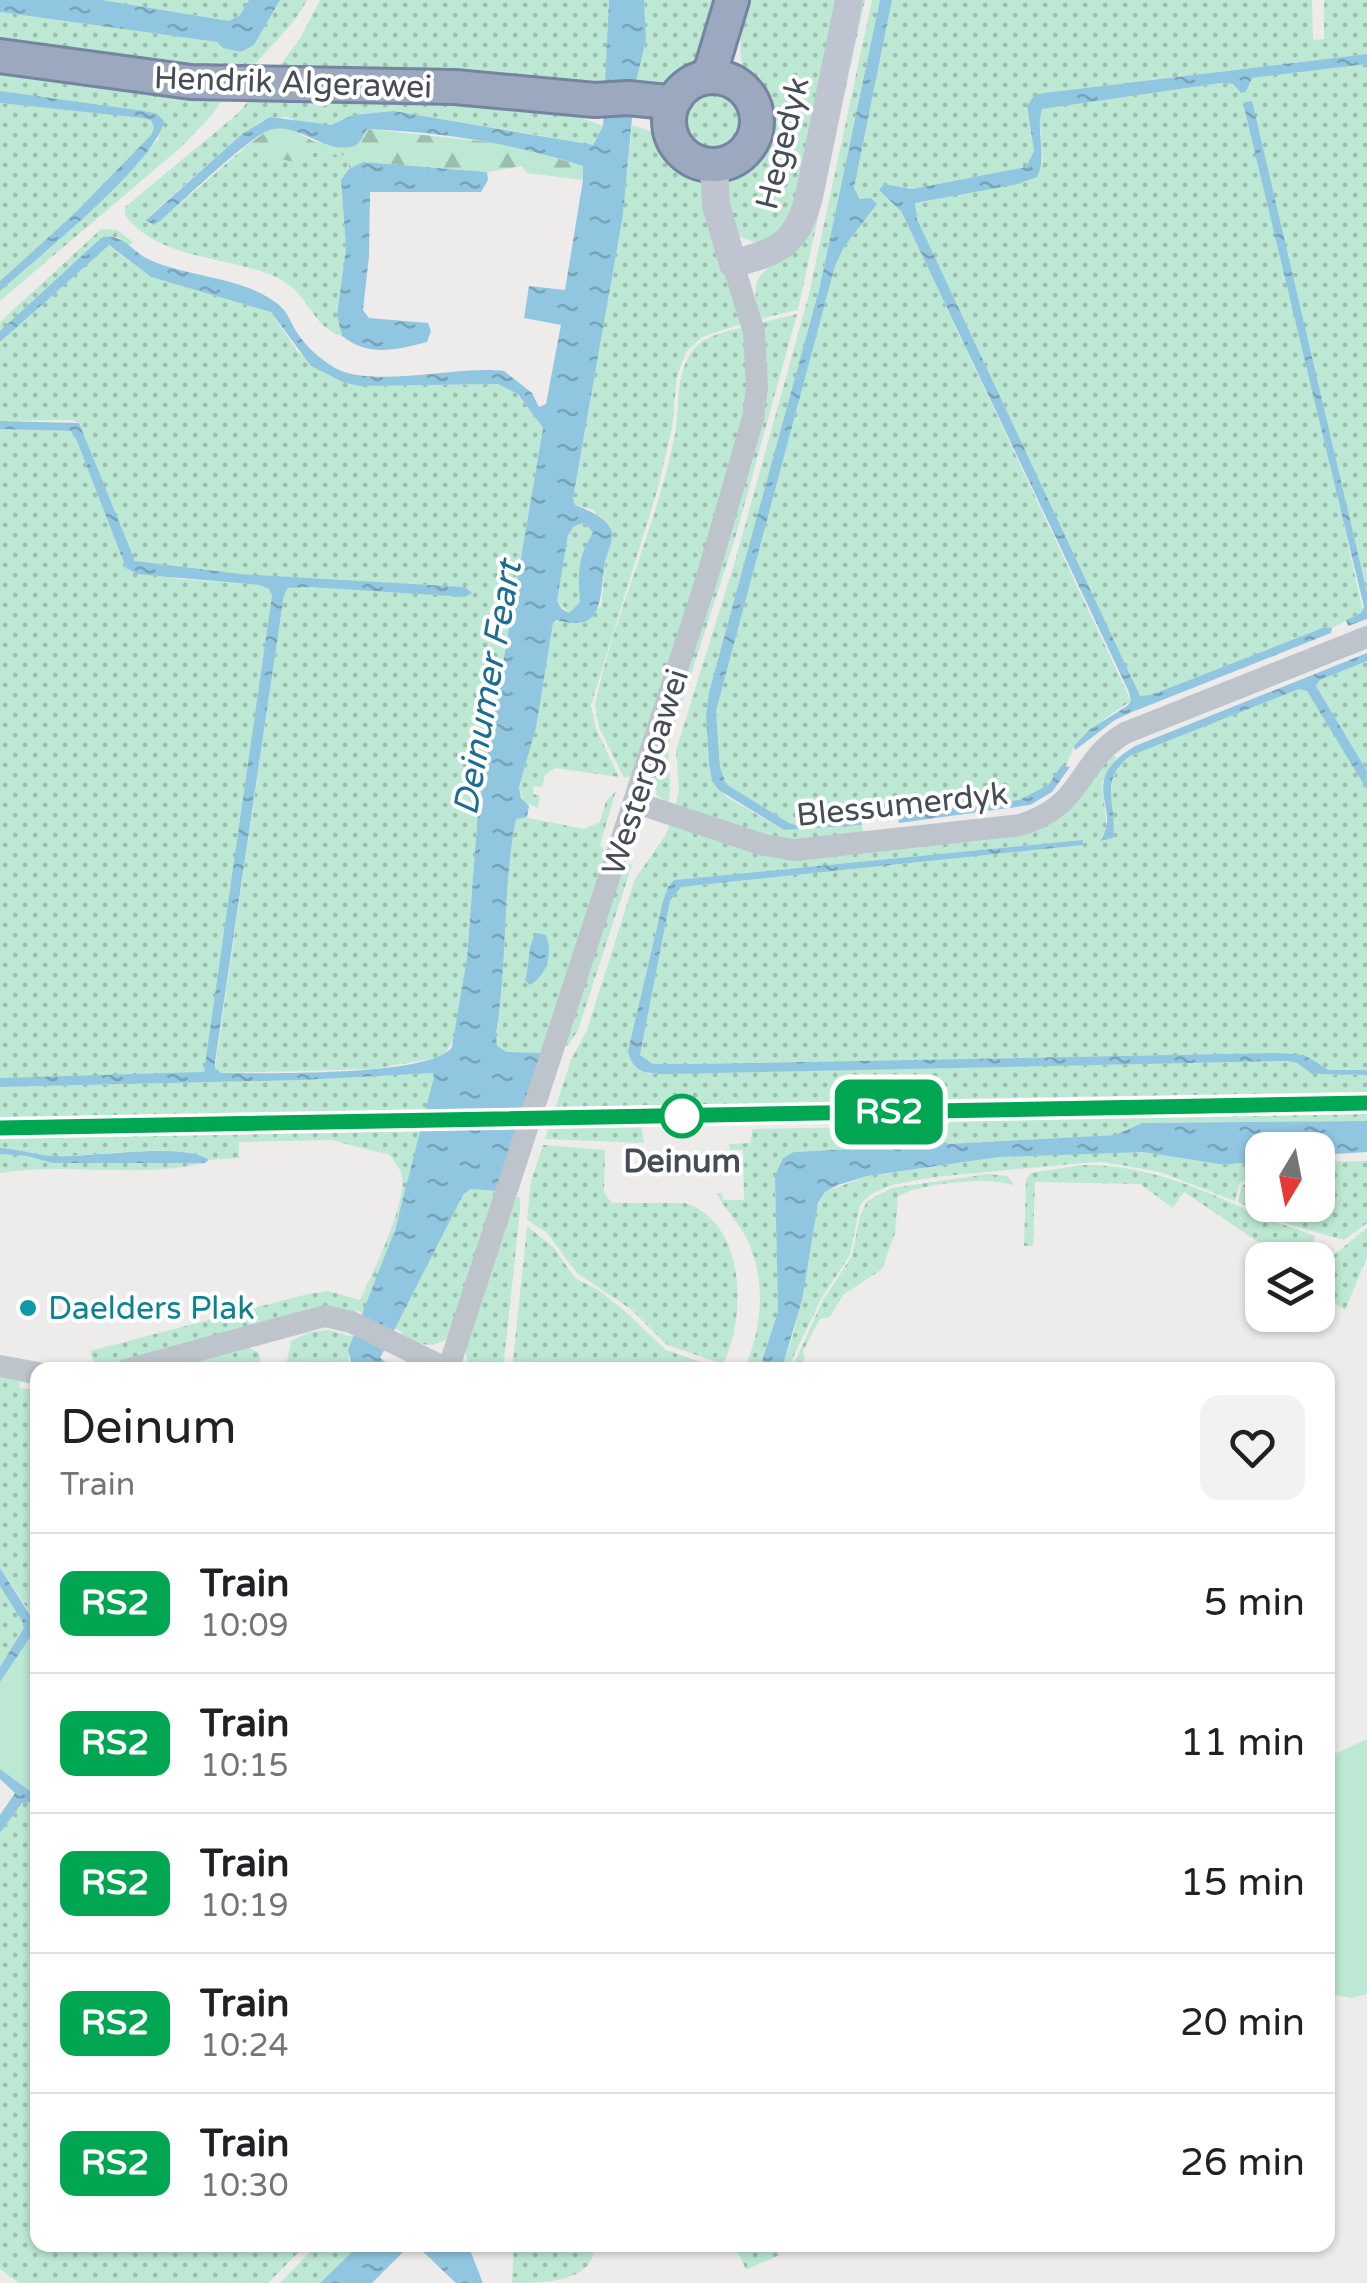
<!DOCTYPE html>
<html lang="en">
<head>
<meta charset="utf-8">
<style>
  body { margin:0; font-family:"Varela Round",sans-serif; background:#f2f2f2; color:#202124; height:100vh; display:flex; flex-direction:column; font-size:38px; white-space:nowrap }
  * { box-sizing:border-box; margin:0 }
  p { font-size:32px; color:#757577 }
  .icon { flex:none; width:55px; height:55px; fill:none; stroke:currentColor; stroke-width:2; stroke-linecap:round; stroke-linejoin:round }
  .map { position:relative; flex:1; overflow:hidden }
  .sheet { position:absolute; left:30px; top:1362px; width:1305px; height:890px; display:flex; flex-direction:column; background:#fff; border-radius:20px; box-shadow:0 2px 8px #0004 }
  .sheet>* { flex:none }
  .badge { padding:0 20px; border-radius:15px; font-size:35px; line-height:65px }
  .needle { width:65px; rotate:190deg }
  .fabs { position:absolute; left:1245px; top:1132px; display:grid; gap:20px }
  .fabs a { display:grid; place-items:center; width:90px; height:90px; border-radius:20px; background:#fff; box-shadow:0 2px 8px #0004; font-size:50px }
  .map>.badge { position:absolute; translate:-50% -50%; box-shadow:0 0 0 5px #fff }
  .round { display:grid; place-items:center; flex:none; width:105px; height:105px; border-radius:20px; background:#f2f2f2 }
  .overview { display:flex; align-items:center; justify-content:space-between; height:170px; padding:0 30px }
  h1 { font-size:48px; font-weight:600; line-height:75px }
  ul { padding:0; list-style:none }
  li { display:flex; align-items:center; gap:30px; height:140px; padding:0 30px; border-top:2px solid #e0e0e0 }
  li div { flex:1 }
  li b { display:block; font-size:38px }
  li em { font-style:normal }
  li .badge { min-width:110px; font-weight:700; text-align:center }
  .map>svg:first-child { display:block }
</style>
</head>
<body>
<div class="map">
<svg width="1367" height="2283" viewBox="0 0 1367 2283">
  <defs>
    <pattern id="grass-dots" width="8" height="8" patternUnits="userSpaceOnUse" patternTransform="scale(2.5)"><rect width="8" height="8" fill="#bde8d3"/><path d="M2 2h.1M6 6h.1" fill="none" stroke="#9bbeae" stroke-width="1.8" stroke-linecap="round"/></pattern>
    <pattern id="forest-firs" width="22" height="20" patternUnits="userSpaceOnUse" patternTransform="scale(2.5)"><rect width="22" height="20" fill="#bde8d3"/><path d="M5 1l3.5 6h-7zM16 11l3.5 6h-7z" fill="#9bbeae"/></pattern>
    <pattern id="water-ripples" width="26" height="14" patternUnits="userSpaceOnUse" patternTransform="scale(2.5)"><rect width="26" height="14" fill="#90c6e0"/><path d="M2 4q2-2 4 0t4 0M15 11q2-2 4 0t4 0" fill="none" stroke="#77a3b8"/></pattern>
  </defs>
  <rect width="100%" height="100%" fill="#eeeceb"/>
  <g fill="url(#grass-dots)">
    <path d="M102,0H249L240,15L229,21Z"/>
    <path d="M280,0H307C292,29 266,49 248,73L0,45V12L217,42L223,48L241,52L254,45Z"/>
    <path d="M320,0H609L607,88L273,75L301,37Z"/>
    <path d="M644,0H723L694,72L669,90L635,86L646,40Z"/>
    <path d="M746,0H841L800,198L781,234L758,244L739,236L725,194L726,179C736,167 751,161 759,147C782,107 752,99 743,69C737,48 743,21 746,0Z"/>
    <path d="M857,0H865L798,310L759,319C752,282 753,275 787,256Z"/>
    <path d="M872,0H880L820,286L709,692L706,716L709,764L712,781L727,797L784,830L862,825L864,837L793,843L674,811L679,791L676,750L736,558L809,294Z"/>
    <path d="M892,0H1312L1313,40L1324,39V0H1367V54L1044,93L1027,106L1034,151L1026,167L912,189L890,185L889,199L901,211L1131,701L1108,716L1073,749L1066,766H1062L1048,785L1019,800L897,814V818L862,822L860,819L798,826L789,823L726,784L720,767L716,711L835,266L844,247L877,204L861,199L854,188Z"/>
    <path d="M1367,64V592L1251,101L1363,612L1332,628L1325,627L1151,695L1140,697L917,219L915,203L1031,180L1043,161L1039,115L1041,110L1047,108L1221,83L1233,84L1241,93L1246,92L1252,78Z"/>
    <path d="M0,66L225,96L211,116L180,148L0,301V291L78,223L159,139L158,114L0,91Z"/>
    <circle cx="713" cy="121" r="31"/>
    <path d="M253,96L480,101L557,108L603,126L593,145L587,147L544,136L394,111L354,115L331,125L316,126L285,117L262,121L242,134L148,217L160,221L248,145L273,158L315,152L349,156V169L341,180L346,248L337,315L342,336C309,326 311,292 274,276C227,256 158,260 125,215V207L235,116Z"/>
    <path d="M0,103L141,118L151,120L154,126L153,134L75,213L0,281Z"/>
    <path d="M632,125L658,134L673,155L701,176L744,323L702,337L686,352L677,376L672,428L658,488L591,705L596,729L619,777L555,768L545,775L542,787L534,786L533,794L540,796L538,808L524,802L519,787L536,728L553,623L601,607L607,546L612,537L594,510L575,505L573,498L623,215Z"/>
    <path d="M101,229L117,230L133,242L129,246L117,237L101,238L0,331V322Z"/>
    <path d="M108,245L151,277L271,312L298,352L345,383L361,386L498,384L518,394L543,428L478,811L467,958L455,1039L442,1057L373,1069L221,1073L215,1068L284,595L288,588L311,587H465L240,574L141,563L131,558L79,423L71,420L0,421V342Z"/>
    <path d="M797,314L736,535L670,740C665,762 674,782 668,804L657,795L654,779L651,777L703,618L760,323Z"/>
    <path d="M745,327L747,401L698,579L631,776L624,778L599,727L595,705C614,613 657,527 675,434C680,407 675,377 691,353C703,335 725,332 745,327Z"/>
    <path d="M0,429L71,431L77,441L126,568L181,579L259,585L269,589L272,595L207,1061L204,1072L199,1074L0,1078Z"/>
    <path d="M584,523L593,532L580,602L569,613L557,601L568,535L573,526Z"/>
    <path d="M1367,661V771L1316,686L1320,680Z"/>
    <path d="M1299,689L1307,691L1367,790V1070H1329L1314,1061L1278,1053L694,1064H653L640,1055L670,900L681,887L1083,845V840L674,880L668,887L663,901L628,1051L649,1074L1287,1061L1297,1063L1313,1074L1367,1075V1092L948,1099L554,1112L571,1060L587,1030L635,879L665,836L671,821L744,846L1023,831L1106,755L1117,757L1102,783L1107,829L1101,837L1114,833C1112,803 1103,777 1130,756Z"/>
    <path d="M616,791L600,845L609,857L543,1053L507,1052L497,1047L496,1034C508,963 502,890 516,819L524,817L584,829L600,822L606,801Z"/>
    <path d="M624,862L632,865L578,1030L568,1046L565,1045Z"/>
    <path d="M436,1073L427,1114L0,1118V1087L303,1080Z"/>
    <path d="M1367,1112V1121L1142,1123L1115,1135L794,1152L775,1176L778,1312L759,1370H744C762,1328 767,1282 747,1239C739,1223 724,1209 717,1193H722L723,1200H744L743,1150H730L729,1144L751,1143L752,1129L942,1126L950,1124V1120Z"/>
    <path d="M641,1124L644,1143L545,1139L549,1127Z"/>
    <path d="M423,1129L385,1264L364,1314L357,1310L354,1315L114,1365L95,1366L90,1351L308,1294L328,1291L360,1300C373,1272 406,1206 402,1176C400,1168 395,1162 390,1155L331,1140L239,1142V1158L209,1160C185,1141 88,1157 54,1156C36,1155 18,1149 0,1148V1137Z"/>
    <path d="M543,1145L605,1150L604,1193L612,1203H685C746,1222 747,1317 723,1364L667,1345L632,1310L577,1273L547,1233L527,1220L531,1181Z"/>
    <path d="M1109,1152H1143L1225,1165L1262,1160V1169L1239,1184L1235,1201L1160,1172L1103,1162L1082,1163L935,1177L891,1185L871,1194L860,1205L850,1255L821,1299L787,1370H778C811,1316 797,1235 825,1192L867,1176L999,1157Z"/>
    <path d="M0,1154L27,1156L52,1163H204C137,1179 68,1162 0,1173Z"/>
    <path d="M1367,1161V1223L1344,1240L1291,1225L1238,1202L1242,1186L1262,1172V1205H1318V1162Z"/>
    <path d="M1082,1165C1147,1164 1205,1190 1262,1217C1279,1224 1298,1229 1314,1236L1315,1260H1285L1184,1192L1173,1208L1140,1184L1035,1182L1033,1246H1024L1026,1180L1031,1173Z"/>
    <path d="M988,1174L1007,1176L1015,1186C994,1176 917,1183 898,1197L895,1233L882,1269L843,1295L830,1317L820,1319L803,1351L805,1358L797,1370H791L823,1300L852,1256L860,1216L867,1201L892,1188Z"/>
    <path d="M469,1189L498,1191L448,1338C431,1350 418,1344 401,1336L402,1332L395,1328L463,1195Z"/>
    <path d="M516,1197H520V1211L503,1370H469L465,1350Z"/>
    <path d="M527,1226L553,1247L575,1278L600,1291L628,1314L666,1350L721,1369L512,1370Z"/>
    <path d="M1367,1228V1257L1345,1310L1318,1293V1268Z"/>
    <path d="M329,1330L353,1337L348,1358L353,1370H319L312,1365L308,1370H285L291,1341L310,1332Z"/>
    <path d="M247,1347L259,1353L262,1370H159Z"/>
    <path d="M0,1374L37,1381V1385L20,1382L19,1388L37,1390L38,1613L33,1617L0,1568Z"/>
    <path d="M0,1586L25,1626L0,1667Z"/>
    <path d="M31,1801L37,1806L38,2245H306L268,2283H19L0,2269V1833L22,1803Z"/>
    <path d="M317,2245H359L320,2283H280Z"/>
    <path d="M514,2245H591L593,2256C584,2283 538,2283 512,2283Z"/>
    <path d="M735,2245H774L779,2255L746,2270Z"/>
  </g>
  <path fill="url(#forest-firs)" d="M279,128L292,130L315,142L350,147L368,129L507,144L583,166V180L527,173L522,166L487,172L363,162L349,169V156L315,152L302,163L273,158L248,145L268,130Z"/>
  <g fill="#bde8d3">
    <path d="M37,1627V1797L0,1769V1682Z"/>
    <path d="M1367,1739V1994L1352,1998L1328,1994V1757Z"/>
  </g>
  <g fill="url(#water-ripples)" fill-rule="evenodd">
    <path d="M0,0H102L229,21L240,15L249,0H280L254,45L241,52L223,48L217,42L0,12Z"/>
    <path d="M609,0H644L646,40L635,86L623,215L573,498L575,505C587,510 607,517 612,532C614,539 606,555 605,563C599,598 605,634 557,620L553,623L536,728L519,787L521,798L529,806L527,817L516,819C502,890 508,963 496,1034L497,1046L507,1052L543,1053L498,1191L470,1189L463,1195L380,1358L397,1370H353L348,1350L395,1230L435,1073L303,1080L0,1087V1078L204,1072L272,595L269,589L259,585L137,574L126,568L77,441L71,431L0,429V421L79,423L135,561L240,574L465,587L472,593L465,597L311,587L288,588L284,595L215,1062V1068L221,1073C262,1073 432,1077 452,1047L467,958L478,811L543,428L518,394L498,384L361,386L345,383L311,366L271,312L151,277L109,245L0,342V331L101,238C122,232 131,251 148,259C188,278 244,276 279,305C288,313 290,321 296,331C305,346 320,359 335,368C374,389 457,365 504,371L532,393L539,407L546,404L561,325L524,318L529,286L565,290L583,180V166C513,143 441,132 368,129C362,134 362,143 354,146C325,155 297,121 270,130C248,137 182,202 160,221L154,225L146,220L242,134L270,117L331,125L353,115L394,111L593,145L603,126ZM584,523L593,532C591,538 587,542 585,548C577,564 579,587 580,602L569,613L562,609L557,601L568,535L574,526Z"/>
    <path d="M880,0H892L854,188L860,199L871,198L877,204L844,247L835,266L716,711L720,767L726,784L789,823L799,826L860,819L862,825L784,830L719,790L712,781L709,764L706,716L709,692L820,286Z"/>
    <path d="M1367,54V64L1252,78L1246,92L1241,93L1233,84L1221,83L1042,109C1035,132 1048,155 1037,177L1018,184L915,203L917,219L1140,696L1151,695L1325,627L1332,628L1331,633L1132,712L1115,720L1075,750L1074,746L1089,730L1127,706L1131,701L1129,692L901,211L879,190L884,184L912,189L1026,167L1034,151L1027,106L1035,95L1044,93Z"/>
    <path d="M0,91L144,111L157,114L164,121C155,164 37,258 0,291V281L75,213L152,134L154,127L151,120L141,118L0,103Z"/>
    <path d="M1252,101L1367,592V619L1348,626L1346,620L1361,613L1364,607L1243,103Z"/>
    <path d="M363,162L487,172L488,180L481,192H370L369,256L363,310L369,318L428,323L431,331L427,342C396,350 368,357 342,336L337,315L346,248L341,180L349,169Z"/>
    <path d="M1367,653V661L1320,680L1316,686L1367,771V790L1307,691L1299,689L1130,756C1097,782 1118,805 1113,838L1100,841C1124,807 1074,783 1135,746Z"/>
    <path d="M1062,765L1070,767L1052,792L1030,805L899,823L897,815L1019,800L1048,785Z"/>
    <path d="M1083,840V845L681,887L670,901L640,1055L653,1064H694L1278,1053L1304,1055L1329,1070H1367V1075L1312,1074L1297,1063L1287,1061L667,1074C647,1074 633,1073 628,1051L663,901L668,887L674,880Z"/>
    <path d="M537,933L546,935C553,954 547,975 530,985L525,980C531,964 526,945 537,933Z"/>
    <path d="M1367,1121V1152L1318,1155V1150H1262V1160L1225,1165L1143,1152L999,1157L867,1176L838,1185L825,1192L818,1203L802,1300L784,1361L778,1370H759L778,1312L775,1176L783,1158L794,1152L1115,1135L1142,1123Z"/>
    <path d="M0,1148C18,1149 36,1155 54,1156C88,1158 185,1141 209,1160L204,1163H52L27,1156L0,1154Z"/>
    <path d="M0,1568L30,1615L37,1613V1627L0,1682V1667L25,1626L0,1586Z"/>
    <path d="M0,1769L38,1797L37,1806L31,1802L22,1803L0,1833V1815L15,1793L0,1779Z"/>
    <path d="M359,2245H410L372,2283H320Z"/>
    <path d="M411,2245H468L483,2283H456L417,2246Z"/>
  </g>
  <path fill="#eeeceb" d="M529,1112L524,1127L417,1129L422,1114Z"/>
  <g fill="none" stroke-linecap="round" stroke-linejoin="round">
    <g stroke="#7484a1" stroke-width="38">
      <g id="trunk">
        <path d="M0,56L191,82L455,87L595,100L628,98L667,102L676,98"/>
        <circle cx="713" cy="121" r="44"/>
        <path d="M703,78L711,70L732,0"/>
      </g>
    </g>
    <g stroke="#bec4cc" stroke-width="22">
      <path d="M634,802L764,845L795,850L1020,825C1086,805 1075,763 1125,733L1367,637"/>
      <path d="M0,1366L38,1373"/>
      <path d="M126,1370L325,1316L351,1322L449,1370"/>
      <path d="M448,1370L706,581L753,418L757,387L754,332L733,264"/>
    </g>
    <path stroke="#bec5d0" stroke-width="28" d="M714,164L716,205L733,264C778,251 796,246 809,197L849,0"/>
    <use href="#trunk" stroke="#9ba8be" stroke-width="32"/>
    <g stroke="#aeb0b5" stroke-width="9">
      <path id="rail" d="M0,1128L1367,1103"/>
    </g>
    <use href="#rail" stroke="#fff" stroke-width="5" stroke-dasharray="15" stroke-linecap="butt"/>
  </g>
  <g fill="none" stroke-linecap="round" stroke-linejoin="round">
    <g stroke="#fff" stroke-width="22">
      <path id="line" d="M0,1128L1367,1103"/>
    </g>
    <use href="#line" stroke="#00a651" stroke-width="15"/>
  </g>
  <circle fill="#fff" stroke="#00a651" stroke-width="5" cx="682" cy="1116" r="20"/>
  <circle fill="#0f9aa8" stroke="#fff" stroke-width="4" cx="28" cy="1308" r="10"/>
  <g text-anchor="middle" stroke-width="8" stroke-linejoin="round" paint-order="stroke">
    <g font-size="32" fill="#464d56" stroke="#fff">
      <text transform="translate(293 82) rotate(2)" y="11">Hendrik Algerawei</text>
      <text transform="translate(782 143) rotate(-76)" y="11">Hegedyk</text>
      <text transform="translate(645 772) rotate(-72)" y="11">Westergoawei</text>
      <text transform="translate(902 804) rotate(-6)" y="11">Blessumerdyk</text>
    </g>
    <g font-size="32" font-weight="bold" fill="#464d56" stroke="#fff">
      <text x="682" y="1172">Deinum</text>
    </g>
    <g font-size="32" fill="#0d838f" stroke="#fff" text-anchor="start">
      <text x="48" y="1319">Daelders Plak</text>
    </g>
    <g font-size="35" font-style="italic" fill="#1c6c93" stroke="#fff">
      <text transform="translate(487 688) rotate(-80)" y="12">Deinumer Feart</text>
    </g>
  </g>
</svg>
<div class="fabs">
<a><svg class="needle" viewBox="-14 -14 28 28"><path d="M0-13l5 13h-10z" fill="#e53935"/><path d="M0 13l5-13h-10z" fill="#757577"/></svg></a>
<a><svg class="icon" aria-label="layers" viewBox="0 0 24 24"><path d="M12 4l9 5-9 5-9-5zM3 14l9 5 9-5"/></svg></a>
</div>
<b class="badge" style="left:889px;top:1112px;background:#00a651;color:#fff">RS2</b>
<section class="sheet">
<div class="overview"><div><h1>Deinum</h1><p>Train</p></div><a class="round"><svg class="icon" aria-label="heart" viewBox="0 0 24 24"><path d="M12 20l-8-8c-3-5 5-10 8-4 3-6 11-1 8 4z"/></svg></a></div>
<ul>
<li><span class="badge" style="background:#00a651;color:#fff">RS2</span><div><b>Train</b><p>10:09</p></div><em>5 min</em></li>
<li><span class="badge" style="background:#00a651;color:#fff">RS2</span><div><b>Train</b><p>10:15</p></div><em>11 min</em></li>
<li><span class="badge" style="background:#00a651;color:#fff">RS2</span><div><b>Train</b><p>10:19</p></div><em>15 min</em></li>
<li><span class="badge" style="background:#00a651;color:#fff">RS2</span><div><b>Train</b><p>10:24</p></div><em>20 min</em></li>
<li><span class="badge" style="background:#00a651;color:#fff">RS2</span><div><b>Train</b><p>10:30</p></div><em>26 min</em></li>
</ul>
</section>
</div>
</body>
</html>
